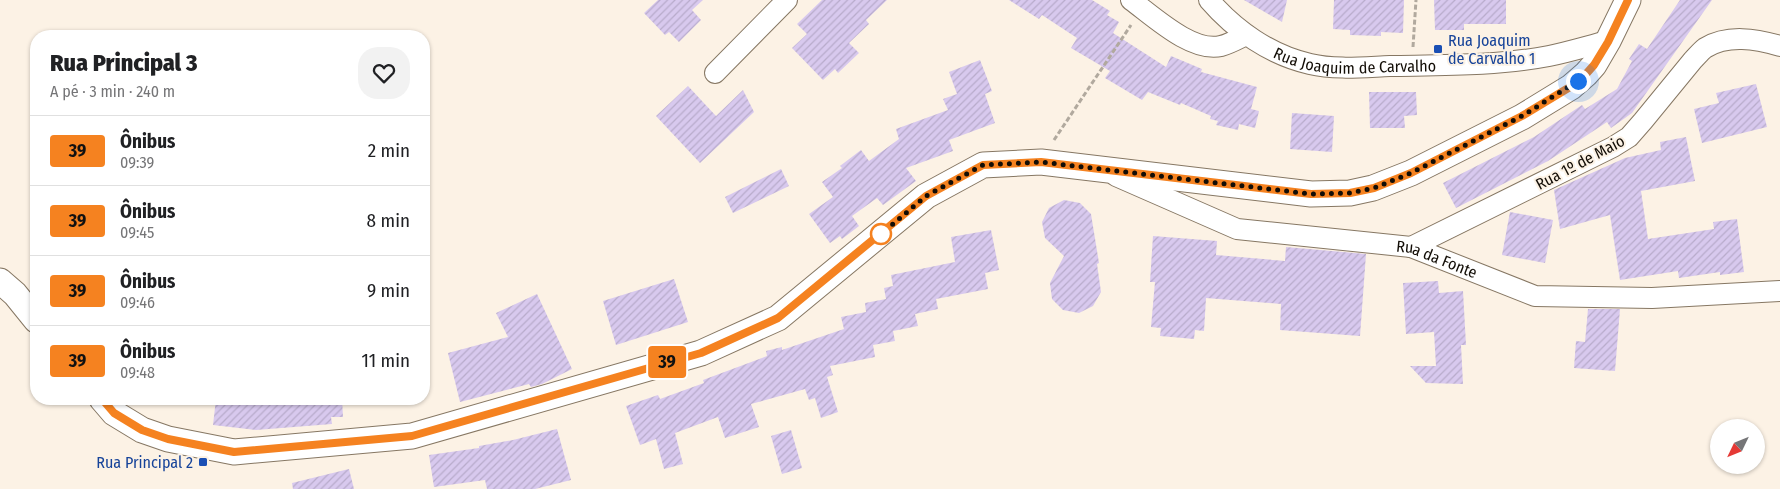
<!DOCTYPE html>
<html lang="pt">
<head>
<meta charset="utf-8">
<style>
  body { margin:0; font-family:"Fira Sans Condensed",sans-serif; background:#f2f2f2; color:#202124; height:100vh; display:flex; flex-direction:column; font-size:19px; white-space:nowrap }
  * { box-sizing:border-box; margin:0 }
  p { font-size:16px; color:#757577 }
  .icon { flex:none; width:28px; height:28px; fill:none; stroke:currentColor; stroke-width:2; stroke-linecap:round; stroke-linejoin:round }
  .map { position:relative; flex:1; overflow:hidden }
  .sheet { position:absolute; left:30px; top:30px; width:400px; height:375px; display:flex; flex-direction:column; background:#fff; border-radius:20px; box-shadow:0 1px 4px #0004 }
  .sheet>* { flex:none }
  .badge { padding:0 10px; border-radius:4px; font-size:18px; line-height:32px }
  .needle { width:32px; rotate:227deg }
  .fabs { position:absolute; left:1710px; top:419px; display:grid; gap:10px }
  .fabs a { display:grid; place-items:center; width:55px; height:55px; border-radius:50%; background:#fff; box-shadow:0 1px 4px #0004; font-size:25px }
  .you { position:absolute; width:25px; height:25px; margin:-12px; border:4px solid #fff; border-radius:50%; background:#1a73e8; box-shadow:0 0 0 8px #1a73e833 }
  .map>.badge { position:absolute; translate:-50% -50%; box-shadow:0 0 0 2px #fff }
  .round { display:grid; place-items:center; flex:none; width:52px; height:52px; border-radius:20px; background:#f2f2f2 }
  .summary { display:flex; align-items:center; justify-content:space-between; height:85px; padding:0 20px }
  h1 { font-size:24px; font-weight:800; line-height:38px }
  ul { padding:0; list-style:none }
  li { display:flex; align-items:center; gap:15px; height:70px; padding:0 20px; border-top:1px solid #e0e0e0 }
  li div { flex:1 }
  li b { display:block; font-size:19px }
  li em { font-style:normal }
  li .badge { min-width:55px; font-weight:700; text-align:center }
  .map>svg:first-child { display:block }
</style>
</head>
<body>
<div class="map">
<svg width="1780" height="489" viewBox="0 0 1780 489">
  <defs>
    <pattern id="building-hatch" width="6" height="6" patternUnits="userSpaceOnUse" patternTransform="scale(1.25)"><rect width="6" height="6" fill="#d8c9ee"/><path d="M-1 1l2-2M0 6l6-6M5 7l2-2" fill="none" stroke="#b8abcb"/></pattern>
  </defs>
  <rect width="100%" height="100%" fill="#fcf2e5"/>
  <g fill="url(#building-hatch)">
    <path d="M658,0H703L692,10L701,20L679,42L669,32L665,35L644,13Z"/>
    <path d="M822,0H887L866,20L869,24L849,43L859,53L838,73L835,69L823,80L792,48L807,34L797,24Z"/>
    <path d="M1009,0H1092L1110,11L1107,15L1119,22L1113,33L1166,67L1171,56L1202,69L1201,72L1257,87L1251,109L1259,111L1255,128L1239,124L1238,130L1216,125L1218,121L1210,119L1211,116L1181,103L1180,105L1148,92L1142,100L1105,78L1110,71L1071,48L1077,38L1042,15L1039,19Z"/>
    <path d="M1244,0H1287L1282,22Z"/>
    <path d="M1334,0H1404L1403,33L1381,32V36L1350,35V30L1333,29Z"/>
    <path d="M1434,0H1506V24H1464V30H1435Z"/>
    <path d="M1680,0H1712L1632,113L1611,128L1607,122L1548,161L1456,208L1443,183L1534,137L1582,105L1585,109L1617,89L1632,61L1629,59L1639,44L1647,49Z"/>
    <path d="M980,60L992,91L985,94L995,123L949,140L953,151L906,168L916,181L883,205L877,198L852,216L859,226L842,239L840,236L830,243L809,214L833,197L822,182L842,168L840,166L861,150L869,161L899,139L896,129L948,110L943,99L957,94L949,72Z"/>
    <path d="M1756,84L1767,127L1702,143L1694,109L1719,103L1716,93Z"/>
    <path d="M688,86L716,116L743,90L754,112L700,163L656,116Z"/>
    <path d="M1369,92H1416L1417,115L1404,116L1405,128H1370Z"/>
    <path d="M1292,113L1334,116L1332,152L1290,149Z"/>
    <path d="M1686,137L1695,181L1641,191L1648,239L1714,229L1713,222L1737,219L1744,272L1720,275V272L1679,278L1678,271L1620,280L1610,215L1560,229L1554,190L1625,158L1661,150L1660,142Z"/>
    <path d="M781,169L789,186L733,213L725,197Z"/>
    <path d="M1064,200L1080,203L1091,214L1099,263L1097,264L1101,292L1093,306L1079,313L1063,310L1052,299L1050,283L1064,256L1045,238L1042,222L1049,208Z"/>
    <path d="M1510,212L1553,220L1545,263L1502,255Z"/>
    <path d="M991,230L999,270L985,273L988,289L936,299L938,309L915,314L918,326L893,331L895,341L873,345L875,357L830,366L833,375L827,377L838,412L821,418L815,398L809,400L805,389L751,404L759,427L725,438L718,417L675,433L683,464L664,469L656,439L640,445L626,406L658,395L660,399L704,383L703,380L767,356L766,351L782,347V350L844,329L841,317L866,312L865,303L886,299L884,288L893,286L891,275L955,262L951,237Z"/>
    <path d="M1153,236L1217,241L1216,255L1285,261L1286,247L1366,254L1360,336L1280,330L1281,304L1206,298L1204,331L1195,330L1194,339L1160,336L1161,328L1151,327L1155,282H1150Z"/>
    <path d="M674,279L688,322L616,345L603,301Z"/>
    <path d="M1438,281L1439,293L1463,291L1466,345H1461L1463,384L1426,383L1410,366H1436L1434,332L1406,334L1403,283Z"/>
    <path d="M537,294L572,369L542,384L531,387L529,384L460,402L448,353L508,337L496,313Z"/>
    <path d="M1588,309H1620L1615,371L1574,368L1576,341L1585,342Z"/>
    <path d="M216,399H342L343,417H331L332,424L256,430L213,425Z"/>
    <path d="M557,429L571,480L535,489H487L485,480L434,487L429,455L479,448V446L513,440Z"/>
    <path d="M791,430L802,468L782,474L771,436Z"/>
    <path d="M349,469L354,489H293L292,483Z"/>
  </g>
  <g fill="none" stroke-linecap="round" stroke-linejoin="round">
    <g stroke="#867763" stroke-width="22">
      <g id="minor">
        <path d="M1131,0C1153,16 1192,53 1221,46C1229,44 1238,39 1246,35"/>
        <path id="s1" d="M1209,0C1235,30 1270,55 1310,64C1335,70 1364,67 1390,66C1442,65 1497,66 1549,56C1569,52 1588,46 1608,41"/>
        <path d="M715,73L787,0"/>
        <path id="s2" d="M1116,176L1237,229L1411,247L1535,296L1652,298L1780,291"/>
        <path d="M1411,247L1613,147L1629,137L1643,121L1693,60C1697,56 1701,51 1705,48C1728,34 1756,39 1780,46"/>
      </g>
    </g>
    <g stroke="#867763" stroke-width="27">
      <g id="tertiary">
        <path d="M0,281L15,294L36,320"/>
        <path d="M102,399L114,413L142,430L168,439L234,452L412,436L701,353L778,318L926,196L983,165L1041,162L1311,194L1350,193L1373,188L1411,173L1522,117L1571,87L1586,74L1594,65L1608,41L1628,0"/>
      </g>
    </g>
    <g stroke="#b1a99e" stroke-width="3" stroke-dasharray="5 2.5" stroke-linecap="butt">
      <path d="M1413,47L1416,0"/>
      <path d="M1054,140L1131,25"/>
    </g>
    <use href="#minor" stroke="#fff" stroke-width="20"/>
    <use href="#tertiary" stroke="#fff" stroke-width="25"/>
  </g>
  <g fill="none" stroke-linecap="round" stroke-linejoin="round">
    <g stroke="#fff" stroke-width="11">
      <path id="line" d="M102,399L114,413L142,430L168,439L234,452L412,436L701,353L778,318L926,196L983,165L1041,162L1311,194L1350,193L1374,188L1411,173L1522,116L1570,87L1586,74L1594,65L1608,42L1628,0"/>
    </g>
    <use href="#line" stroke="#f58220" stroke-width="8"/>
    <path stroke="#120d06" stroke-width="5" stroke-dasharray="0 9" d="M881,234L880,235L926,196L983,165L1041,162L1311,194L1350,193L1374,188L1411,173L1522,116L1578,81"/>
  </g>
  <g fill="#1a4fb4" stroke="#fcf2e5" stroke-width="2">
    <rect x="1433" y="44" width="10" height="10" rx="2.5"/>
    <rect x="198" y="457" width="10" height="10" rx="2.5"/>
  </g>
  <circle fill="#fff" stroke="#f58220" stroke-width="2.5" cx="881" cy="234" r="10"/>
  <g text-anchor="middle" stroke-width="4" stroke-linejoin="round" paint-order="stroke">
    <g font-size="16" fill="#164399" stroke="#fcf2e5" text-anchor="start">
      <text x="1448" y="46">Rua Joaquim<tspan x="1448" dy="18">de Carvalho 1</tspan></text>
      <text x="193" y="468" text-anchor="end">Rua Principal 2</text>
    </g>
    <g font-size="16" fill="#120d06" stroke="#fcf2e5">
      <text dy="6" stroke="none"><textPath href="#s1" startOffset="166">Rua Joaquim de Carvalho</textPath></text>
      <text transform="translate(1580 162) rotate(-28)" y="6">Rua 1º de Maio</text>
      <text dy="6" stroke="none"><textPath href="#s2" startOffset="335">Rua da Fonte</textPath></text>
    </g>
  </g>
</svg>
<div class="fabs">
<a><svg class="needle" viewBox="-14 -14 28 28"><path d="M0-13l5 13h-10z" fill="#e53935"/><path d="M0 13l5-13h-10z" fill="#757577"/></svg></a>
</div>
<div class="you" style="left:1578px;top:81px"></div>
<b class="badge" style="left:667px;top:362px;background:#f58220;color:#111">39</b>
<section class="sheet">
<div class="summary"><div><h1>Rua Principal 3</h1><p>A pé · 3 min · 240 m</p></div><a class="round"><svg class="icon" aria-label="heart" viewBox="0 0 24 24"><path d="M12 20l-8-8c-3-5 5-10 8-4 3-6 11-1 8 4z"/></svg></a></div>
<ul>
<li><span class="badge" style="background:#f58220;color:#111">39</span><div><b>Ônibus</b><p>09:39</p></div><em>2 min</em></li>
<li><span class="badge" style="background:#f58220;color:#111">39</span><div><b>Ônibus</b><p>09:45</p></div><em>8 min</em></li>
<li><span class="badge" style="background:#f58220;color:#111">39</span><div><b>Ônibus</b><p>09:46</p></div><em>9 min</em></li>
<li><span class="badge" style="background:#f58220;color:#111">39</span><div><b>Ônibus</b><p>09:48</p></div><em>11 min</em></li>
</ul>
</section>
</div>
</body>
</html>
